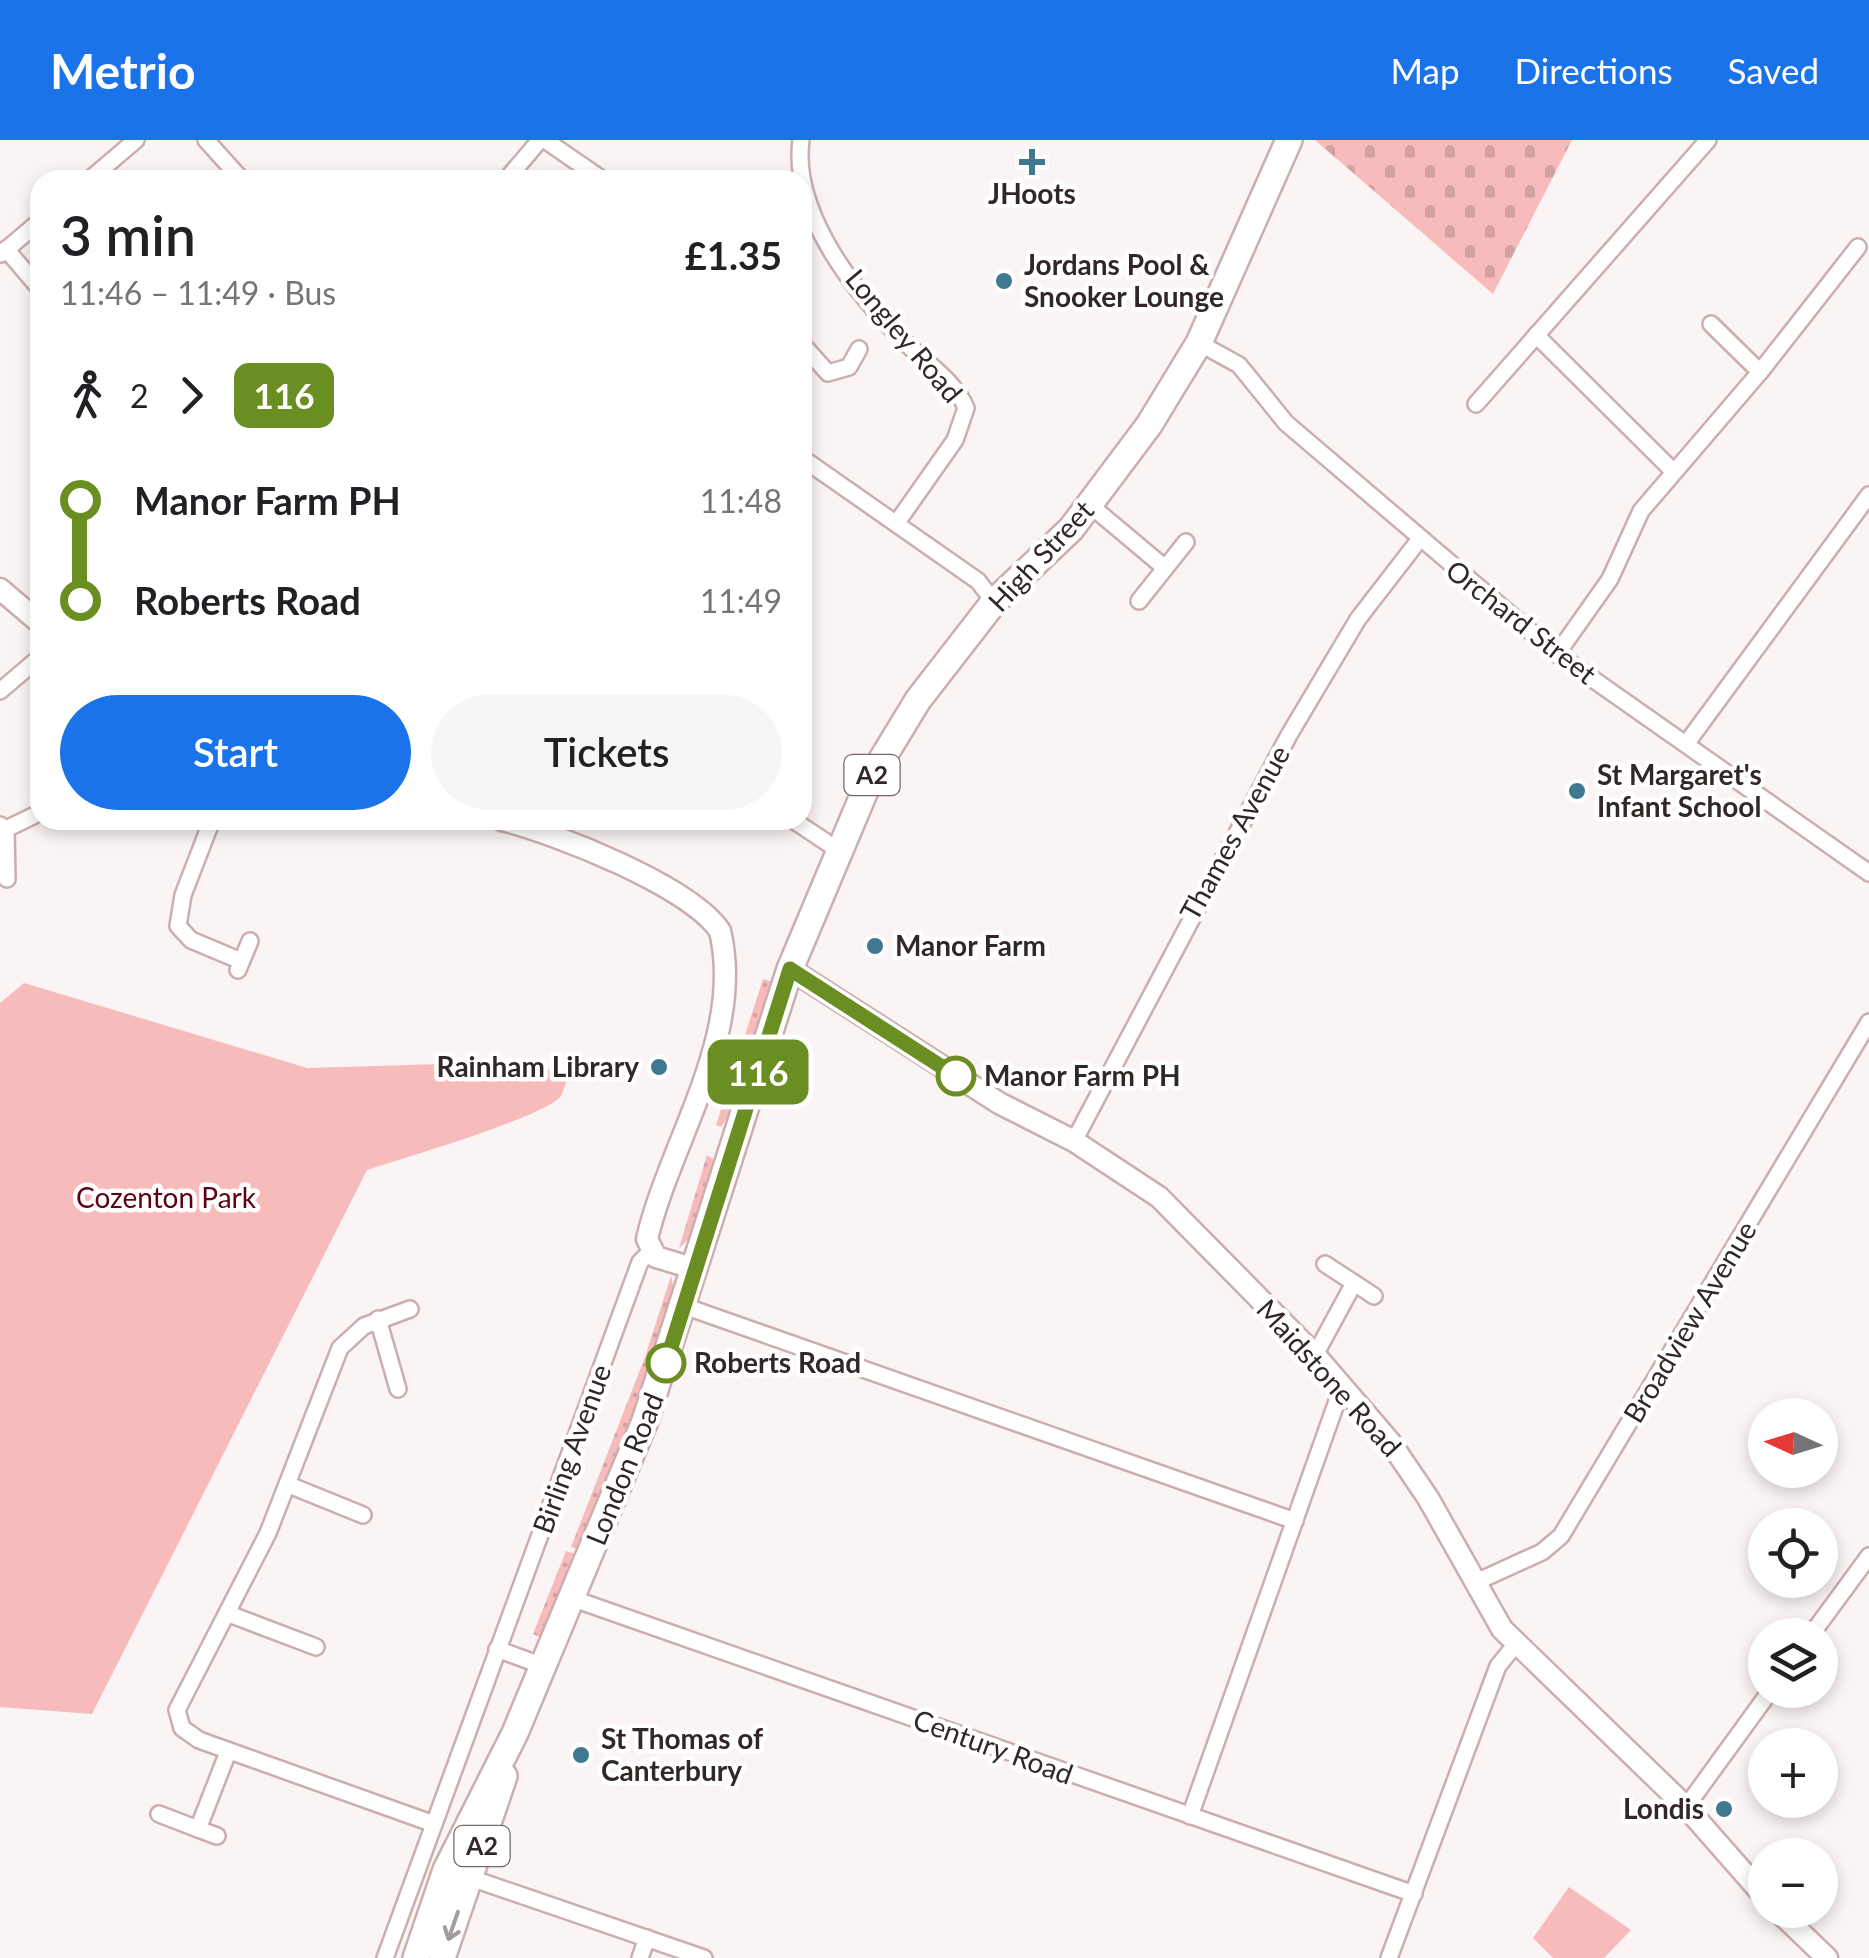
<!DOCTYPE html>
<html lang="en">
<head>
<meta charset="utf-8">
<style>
  body { margin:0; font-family:Lato,sans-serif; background:#f6f6f6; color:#202124; height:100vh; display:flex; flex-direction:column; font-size:38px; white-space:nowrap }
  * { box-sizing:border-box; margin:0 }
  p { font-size:32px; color:#757577 }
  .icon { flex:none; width:55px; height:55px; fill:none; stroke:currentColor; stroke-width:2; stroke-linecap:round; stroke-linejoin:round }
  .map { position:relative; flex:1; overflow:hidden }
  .details { position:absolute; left:30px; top:30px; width:782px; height:660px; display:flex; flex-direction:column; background:#fff; border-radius:30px; box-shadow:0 5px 15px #0003 }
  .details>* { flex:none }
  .badge { padding:0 20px; border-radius:15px; font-size:35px; line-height:65px }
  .needle { width:65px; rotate:274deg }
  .fabs { position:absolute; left:1748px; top:1258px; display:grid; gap:20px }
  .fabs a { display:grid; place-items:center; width:90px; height:90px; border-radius:50%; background:#fff; box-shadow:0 5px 15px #0003; font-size:50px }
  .map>.badge { position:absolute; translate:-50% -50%; box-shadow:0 0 0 5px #fff }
  .legs { display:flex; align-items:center; gap:15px; height:110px; padding:0 30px; font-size:32px }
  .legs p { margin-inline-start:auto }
  .head { display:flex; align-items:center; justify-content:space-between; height:170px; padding:0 30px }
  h1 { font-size:55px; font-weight:600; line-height:75px }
  .cta { display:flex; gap:20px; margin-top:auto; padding:20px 30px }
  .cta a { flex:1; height:115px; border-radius:60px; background:#1a73e8; color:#fff; font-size:40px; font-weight:600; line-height:115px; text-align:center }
  .cta a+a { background:#f6f6f6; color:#202124 }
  ul { padding:0 30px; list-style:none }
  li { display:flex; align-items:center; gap:35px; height:100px; font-size:38px }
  li i { display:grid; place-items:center; width:15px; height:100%; margin:0 12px; background:currentColor }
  li i::after { content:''; width:25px; height:25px; margin:-12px; border:8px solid; border-radius:50%; background:#fff }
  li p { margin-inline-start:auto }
  li:first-child i { background:linear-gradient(#0000 50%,currentColor 0) }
  li:last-child i { background:linear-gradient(currentColor 50%,#0000 0) }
  header { display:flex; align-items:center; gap:60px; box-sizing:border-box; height:140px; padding:0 50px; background:#1a73e8; color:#fff }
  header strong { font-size:48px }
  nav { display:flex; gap:55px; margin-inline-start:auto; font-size:35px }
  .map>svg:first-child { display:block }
</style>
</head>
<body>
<header>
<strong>Metrio</strong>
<nav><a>Map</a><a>Directions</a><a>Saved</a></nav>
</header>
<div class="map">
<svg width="1869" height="1818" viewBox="0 0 1869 1818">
  <defs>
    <pattern id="grass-dots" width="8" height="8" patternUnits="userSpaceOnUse" patternTransform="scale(2.5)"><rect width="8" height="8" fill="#f7bbbc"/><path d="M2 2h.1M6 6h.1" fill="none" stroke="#d4a1a2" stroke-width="1.8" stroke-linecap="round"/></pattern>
    <pattern id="cemetery-stones" width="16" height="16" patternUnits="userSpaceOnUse" patternTransform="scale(2.5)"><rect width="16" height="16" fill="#f7bbbc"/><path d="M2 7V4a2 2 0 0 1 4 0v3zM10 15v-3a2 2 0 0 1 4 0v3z" fill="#d4a1a2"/></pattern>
  </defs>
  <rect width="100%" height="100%" fill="#fbf4f4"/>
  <g fill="url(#grass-dots)">
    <path d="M763,839L773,842L735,966L721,987L716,985Z"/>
    <path d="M707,1015L713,1019C711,1047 703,1090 679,1108Z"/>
    <path d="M671,1136C687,1177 599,1362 579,1410L571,1407L645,1217Z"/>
    <path d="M566,1411L578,1415L542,1498L533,1494Z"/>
  </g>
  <path fill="url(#cemetery-stones)" d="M1315,0H1572L1493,154Z"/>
  <g fill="#f7bbbc">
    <path d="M24,843L307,928L512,922L569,934C566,940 564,951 561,956C545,977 402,1018 367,1030L92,1574L0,1567V863Z"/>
    <path d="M1569,1747L1631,1790L1604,1818H1553L1533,1798Z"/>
  </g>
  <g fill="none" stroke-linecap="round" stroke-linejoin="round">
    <g stroke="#cbaeae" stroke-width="20">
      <g id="minor">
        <path d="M206,0L242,40"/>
        <path d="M545,0L603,40"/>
        <path d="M801,0C791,75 859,158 909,206C929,225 956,243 966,268L955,300L898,381"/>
        <path d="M89,40L136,0"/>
        <path d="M506,40L540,0"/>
        <path d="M6,109L40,149"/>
        <path d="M1,114L40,81"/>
        <path d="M1711,184L1760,232"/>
        <path d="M1536,195L1674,332"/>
        <path d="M1199,203L1239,225L1286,283L1557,514L1869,733"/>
        <path d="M802,204L828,233L849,227L859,209"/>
        <path d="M1476,264L1708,0"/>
        <path d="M802,318L978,441L994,462"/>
        <path d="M1090,365L1165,428"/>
        <path d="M1139,461L1186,402"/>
        <path d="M1557,514L1610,439L1641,371L1760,232L1858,107"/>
        <path d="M0,551L40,517"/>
        <path d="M1686,604L1869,355"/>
        <path d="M212,680L183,755L178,786L191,800L241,821"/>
        <path d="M793,680L838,710"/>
        <path d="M0,685L6,689L7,739"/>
        <path d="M6,689L33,676"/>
        <path d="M238,830L250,801"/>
        <path d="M1074,1001L1289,595L1358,479L1419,400"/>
        <path d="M1325,1124L1374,1156"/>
        <path d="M684,1166L1295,1381"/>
        <path d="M410,1169L364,1186L340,1208L268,1393L177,1570L182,1588L199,1600L434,1684"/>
        <path d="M378,1179L398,1249"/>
        <path d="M1315,1215L1354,1143"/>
        <path d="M289,1345L363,1375"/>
        <path d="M1474,1443L1542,1412L1561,1396L1869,882"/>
        <path d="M571,1458L1414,1754"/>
        <path d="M229,1474L316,1507"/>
        <path d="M1811,1495L1869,1416"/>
        <path d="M497,1509L543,1526"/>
        <path d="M1686,1667L1771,1550"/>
        <path d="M159,1674L198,1689L228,1612"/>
        <path d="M1190,1676L1342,1247"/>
        <path d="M198,1689L217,1696"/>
        <path d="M462,1735L704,1818"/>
        <path d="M385,1818L640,1122L650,1112"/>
        <path d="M640,1818L647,1798"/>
        <path d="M1389,1818L1498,1526L1516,1504"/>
      </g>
    </g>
    <g stroke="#cbaeae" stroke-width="25">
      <g id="tertiary">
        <path d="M0,449L40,483"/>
        <path d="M502,680C555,693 690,746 720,791C745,896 670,1001 647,1099L656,1117L696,1129"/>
        <path d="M790,829L999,963L1074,1001L1159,1057L1315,1215L1390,1302L1428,1358L1502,1489L1686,1667L1765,1757"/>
        <path d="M1777,1770L1827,1818"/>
      </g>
    </g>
    <g stroke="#cbaeae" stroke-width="30">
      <g id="primary">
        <path d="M416,1818L446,1730L515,1593L645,1281L790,829L870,639L918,560L994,462L1071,389L1149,285L1199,203L1289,0"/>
        <path d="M442,1818L504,1636"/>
      </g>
    </g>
    <use href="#minor" stroke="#fff" stroke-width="15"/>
    <use href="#tertiary" stroke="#fff" stroke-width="20"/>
    <use href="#primary" stroke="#fff" stroke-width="25"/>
  </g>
  <defs><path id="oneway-shaft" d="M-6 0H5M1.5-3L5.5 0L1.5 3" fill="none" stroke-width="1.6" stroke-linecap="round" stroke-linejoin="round" transform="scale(2.5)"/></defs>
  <use stroke="#a39e9e" href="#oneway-shaft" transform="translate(453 1786) rotate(109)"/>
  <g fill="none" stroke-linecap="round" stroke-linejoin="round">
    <g stroke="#fff" stroke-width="22">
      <path id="line-1" d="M666,1223L790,829L956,936"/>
    </g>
    <use href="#line-1" stroke="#6b8e23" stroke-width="15"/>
  </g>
  <g fill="#3e7891" stroke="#fff" stroke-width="4">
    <path d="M1027 7h10v10h10v10h-10v10h-10v-10h-10v-10h10z"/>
    <circle cx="1004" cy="141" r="10"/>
    <circle cx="1577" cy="651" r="10"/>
    <circle cx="875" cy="806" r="10"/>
    <circle cx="659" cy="927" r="10"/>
    <circle cx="581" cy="1615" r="10"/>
    <circle cx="1724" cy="1669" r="10"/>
  </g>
  <g fill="#fff" stroke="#6b8e23" stroke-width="5">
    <circle cx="956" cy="936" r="18"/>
    <circle cx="666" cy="1223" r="18"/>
  </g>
  <g text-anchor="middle" stroke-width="9" stroke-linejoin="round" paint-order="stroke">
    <g fill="#fff" stroke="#706868" stroke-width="2.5">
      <rect x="844.5" y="615" width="55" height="40" rx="8"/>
      <rect x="454.5" y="1686" width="55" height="40" rx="8"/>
    </g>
    <g font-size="25" font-weight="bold" fill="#322727">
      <text x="872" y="644">A2</text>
      <text x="482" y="1715">A2</text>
    </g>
    <g font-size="28" font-weight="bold" fill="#322727" stroke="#fff" text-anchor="start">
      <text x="1032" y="64" text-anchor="middle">JHoots</text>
      <text x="1024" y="135">Jordans Pool &amp;<tspan x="1024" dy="32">Snooker Lounge</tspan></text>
      <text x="1597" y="645">St Margaret's<tspan x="1597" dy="32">Infant School</tspan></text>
      <text x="895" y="816">Manor Farm</text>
      <text x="639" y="937" text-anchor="end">Rainham Library</text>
      <text x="601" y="1609">St Thomas of<tspan x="601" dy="32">Canterbury</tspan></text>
      <text x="1704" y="1679" text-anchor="end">Londis</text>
    </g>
    <g font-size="28" fill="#322727" stroke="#fff">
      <text transform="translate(904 196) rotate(50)" y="10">Longley Road</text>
      <text transform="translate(1041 416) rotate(-47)" y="10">High Street</text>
      <text transform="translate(1521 482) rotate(38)" y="10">Orchard Street</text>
      <text transform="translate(1235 693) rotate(-61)" y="10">Thames Avenue</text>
      <text transform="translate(1690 1182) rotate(-59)" y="10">Broadview Avenue</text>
      <text transform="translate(1329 1238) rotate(48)" y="10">Maidstone Road</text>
      <text transform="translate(572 1309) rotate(-70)" y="10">Birling Avenue</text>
      <text transform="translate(625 1329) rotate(-68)" y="10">London Road</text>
      <text transform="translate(993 1607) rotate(20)" y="10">Century Road</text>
    </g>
    <g font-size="28" font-weight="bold" fill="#322727" stroke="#fff" text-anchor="start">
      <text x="984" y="946">Manor Farm PH</text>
      <text x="694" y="1233">Roberts Road</text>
    </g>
    <g font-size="28" fill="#5d0016" stroke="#fff">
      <text x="166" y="1068">Cozenton Park</text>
    </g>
  </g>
</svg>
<div class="fabs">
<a><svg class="needle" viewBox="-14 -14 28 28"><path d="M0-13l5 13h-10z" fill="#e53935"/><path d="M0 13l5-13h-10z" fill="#757577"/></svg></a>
<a><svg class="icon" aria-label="locate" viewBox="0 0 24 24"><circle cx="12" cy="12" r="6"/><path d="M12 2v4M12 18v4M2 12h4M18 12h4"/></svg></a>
<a><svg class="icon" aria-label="layers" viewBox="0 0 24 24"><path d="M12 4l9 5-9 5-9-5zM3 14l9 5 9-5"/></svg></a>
<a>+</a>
<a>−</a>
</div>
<b class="badge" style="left:758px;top:932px;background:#6b8e23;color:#fff">116</b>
<section class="details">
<div class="head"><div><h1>3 min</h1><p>11:46 – 11:49 · Bus</p></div><b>£1.35</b></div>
<div class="legs"><svg class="icon" aria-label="walk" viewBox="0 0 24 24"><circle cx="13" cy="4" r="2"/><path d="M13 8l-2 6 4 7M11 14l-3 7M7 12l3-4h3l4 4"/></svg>2<svg class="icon" aria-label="forward" viewBox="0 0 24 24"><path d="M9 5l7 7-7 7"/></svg><b class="badge" style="background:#6b8e23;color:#fff">116</b></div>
<ul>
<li><i style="color:#6b8e23"></i><b>Manor Farm PH</b><p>11:48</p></li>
<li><i style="color:#6b8e23"></i><b>Roberts Road</b><p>11:49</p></li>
</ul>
<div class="cta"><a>Start</a><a>Tickets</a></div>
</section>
</div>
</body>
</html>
